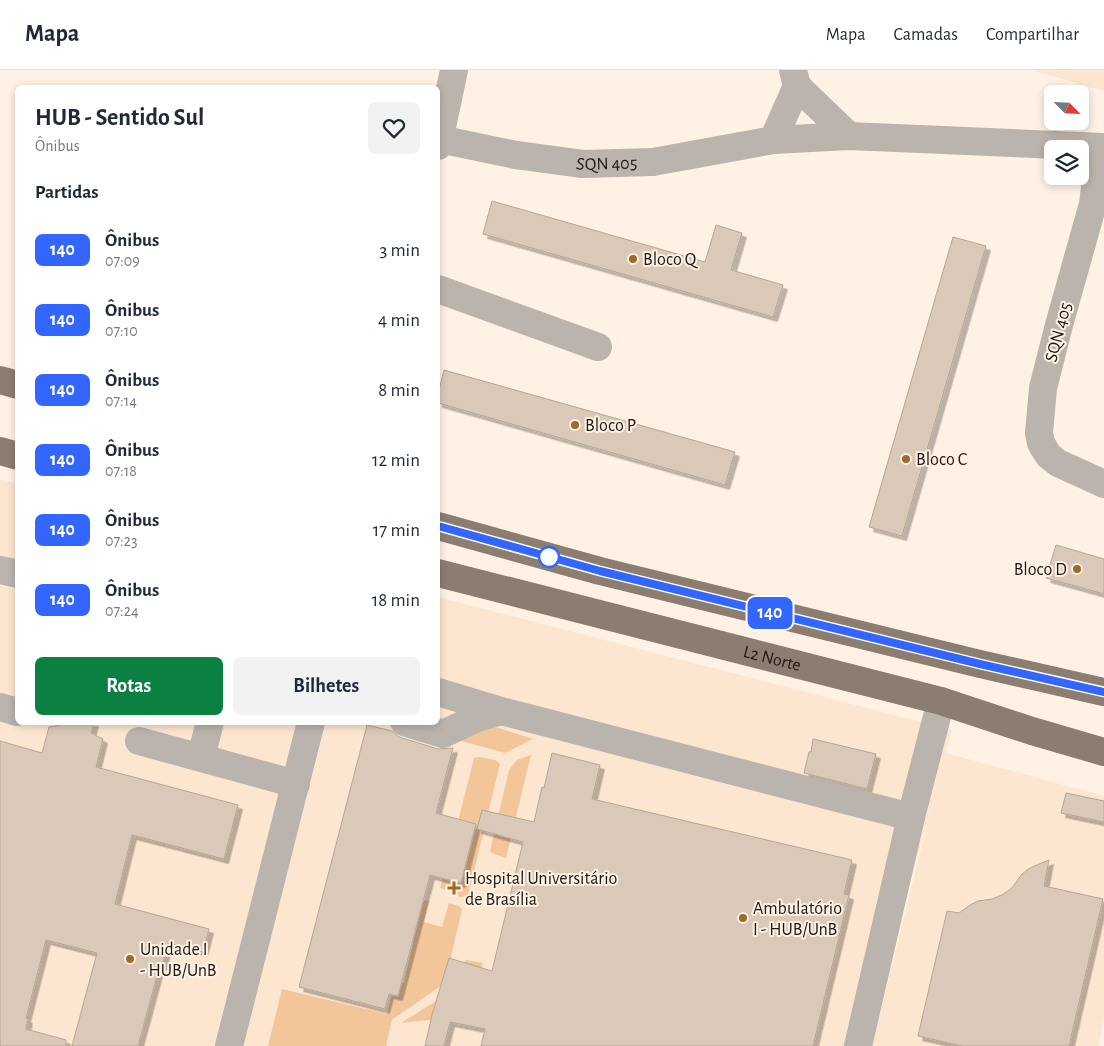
<!DOCTYPE html>
<html lang="pt">
<head>
<meta charset="utf-8">
<style>
  body { margin:0; font-family:"Alegreya Sans",sans-serif; background:#f2f2f3; color:#1f2937; height:100vh; display:flex; flex-direction:column; font-size:19px; white-space:nowrap }
  * { box-sizing:border-box; margin:0 }
  p { font-size:16px; color:#747a83 }
  .icon { flex:none; width:28px; height:28px; fill:none; stroke:currentColor; stroke-width:2; stroke-linecap:round; stroke-linejoin:round }
  .map { position:relative; flex:1; overflow:hidden }
  .panel { position:absolute; left:15px; top:15px; width:425px; height:640px; display:flex; flex-direction:column; background:#fff; border-radius:8px; box-shadow:0 2px 8px #0003 }
  .panel>* { flex:none }
  .badge { padding:0 10px; border-radius:8px; font-size:18px; line-height:32px }
  .needle { width:32px; rotate:114deg }
  .controls { position:absolute; left:1044px; top:15px; display:grid; gap:10px }
  .controls a { display:grid; place-items:center; width:45px; height:45px; border-radius:8px; background:#fff; box-shadow:0 2px 8px #0003; font-size:25px }
  .map>.badge { position:absolute; translate:-50% -50%; box-shadow:0 0 0 2px #fff }
  h2 { padding:0 20px; font-size:19px; line-height:45px }
  .round { display:grid; place-items:center; flex:none; width:52px; height:52px; border-radius:8px; background:#f2f2f3 }
  .head { display:flex; align-items:center; justify-content:space-between; height:85px; padding:0 20px }
  h1 { font-size:24px; font-weight:700; line-height:38px }
  .primary-button { display:flex; gap:10px; margin-top:auto; padding:10px 20px }
  .primary-button a { flex:1; height:58px; border-radius:8px; background:#0b8043; color:#fff; font-size:20px; font-weight:700; line-height:58px; text-align:center }
  .primary-button a+a { background:#f2f2f3; color:#1f2937 }
  ul { padding:0; list-style:none }
  li { display:flex; align-items:center; gap:15px; height:70px; padding:0 20px }
  li div { flex:1 }
  li b { display:block; font-size:19px }
  li em { font-style:normal }
  li .badge { min-width:55px; font-weight:700; text-align:center }
  header { display:flex; align-items:center; gap:30px; box-sizing:border-box; height:70px; padding:0 25px; background:#fff; border-bottom:1px solid #e0e1e3 }
  header strong { font-size:24px }
  nav { display:flex; gap:28px; margin-inline-start:auto; font-size:18px }
  .map>svg:first-child { display:block }
</style>
</head>
<body>
<header>
<strong>Mapa</strong>
<nav><a>Mapa</a><a>Camadas</a><a>Compartilhar</a></nav>
</header>
<div class="map">
<svg width="1104" height="976" viewBox="0 0 1104 976">
  <defs>
    <filter id="shadow"><feDropShadow dx="4.5" dy="4.5" stdDeviation="0" flood-color="#0004"/></filter>
  </defs>
  <rect width="100%" height="100%" fill="#fff1e3"/>
  <g fill="#fde6cf">
    <path d="M1032,0H1104V21Z"/>
    <path d="M0,409L17,414L18,652H438V527L952,660L946,683L1104,726V949L1098,976H872L933,730L865,976H0Z"/>
  </g>
  <g fill="#f2c69a">
    <path d="M477,651L533,669L505,683L447,667Z"/>
    <path d="M531,685L506,788L492,783L490,781L509,700L517,690Z"/>
    <path d="M479,687L495,690L500,694L468,826L460,827L452,824V821L440,818L443,808L461,812L475,757L458,751L474,688Z"/>
    <path d="M423,830L429,831L424,852L442,857L449,833L459,836L462,839L445,913L392,950L386,976H268L282,919L387,944L395,911L404,913Z"/>
    <path d="M466,890L483,893L467,956L439,949L401,953L449,923L457,902Z"/>
  </g>
  <g fill="#dac9b9" stroke="#b5a595" filter="url(#shadow)">
    <path d="M492,131L705,192L716,155L742,163L731,200L783,215L773,247L483,164Z"/>
    <path d="M953,167L986,176L902,466L869,457Z"/>
    <path d="M444,300L735,382L725,415L438,333V324Z"/>
    <path d="M1056,475L1104,489V524L1046,508Z"/>
    <path d="M60,652H94L91,663L103,669L96,697L238,735L224,789L132,765L115,834L209,859L203,882L168,873L162,896L160,895L138,976H72L97,883L46,870L26,948L28,949L26,959L66,970V976H0V671L42,683L49,657L60,655Z"/>
    <path d="M367,655L392,661L399,667L438,679L453,678L436,743L476,754L461,813L430,805L398,926L389,924L385,939L299,917Z"/>
    <path d="M813,669L876,684L867,719L804,703L809,682H811Z"/>
    <path d="M552,683L600,695L592,729L852,790L844,824L849,825L813,976H481L485,959L450,952L444,976H425L432,945L449,888L492,901L523,772L477,759L482,740L534,752L542,717L544,718Z"/>
    <path d="M1066,723L1104,731V752L1061,743Z"/>
    <path d="M1049,790L1044,816L1103,829L1069,976H962L918,966L947,841L959,843L970,835L978,831L992,829L1002,825L1012,818L1022,804L1027,800L1032,797Z"/>
  </g>
  <g fill="none" stroke-linecap="round" stroke-linejoin="round">
    <g stroke="#bbb4ac" stroke-width="28">
      <path d="M793,0L797,16L849,66"/>
      <path id="s1" d="M439,69L516,85L583,94L653,92L773,70L849,66L1104,77"/>
      <path d="M773,70L797,16"/>
      <path d="M438,76L454,0"/>
      <path d="M1100,77L1093,134L1059,255L1043,318L1039,363L1041,373L1045,380L1049,386L1058,393L1104,414"/>
      <path d="M438,219L598,277"/>
      <path d="M0,500L18,504"/>
      <path d="M438,622L501,641L911,747L941,631"/>
      <path d="M0,637L17,642"/>
      <path d="M404,652L443,664L477,648L501,641"/>
      <path d="M139,671L296,714"/>
      <path d="M201,687L210,652"/>
      <path d="M229,976L311,652"/>
      <path d="M858,976L911,747"/>
    </g>
    <g stroke="#8b7e71" stroke-width="28">
      <path d="M0,310L18,315"/>
      <path d="M0,381L18,386"/>
      <path d="M438,456L600,501L980,594L1104,622"/>
      <path id="s2" d="M438,503L941,631L1032,661L1104,682"/>
    </g>
  </g>
  <g fill="none" stroke-linecap="round" stroke-linejoin="round">
    <g stroke="#fff" stroke-width="11">
      <path id="line" d="M438,456L600,501L980,594L1104,622"/>
    </g>
    <use href="#line" stroke="#36f" stroke-width="8"/>
  </g>
  <g fill="#a16926" stroke="#fff1e3" stroke-width="2">
    <circle cx="633" cy="189" r="5"/>
    <circle cx="575" cy="355" r="5"/>
    <circle cx="906" cy="389" r="5"/>
    <circle cx="1077" cy="499" r="5"/>
    <path d="M451.5 810.5h5v5h5v5h-5v5h-5v-5h-5v-5h5z"/>
    <circle cx="743" cy="848" r="5"/>
    <circle cx="130" cy="889" r="5"/>
  </g>
  <circle fill="#fff" stroke="#36f" stroke-width="2.5" cx="549" cy="487" r="10"/>
  <g text-anchor="middle" stroke-width="4" stroke-linejoin="round" paint-order="stroke">
    <g font-size="18" fill="#1e1812" stroke="#fff1e3">
      <text dy="6" stroke="none"><textPath href="#s1" startOffset="170">SQN 405</textPath></text>
      <text transform="translate(1058 262) rotate(-75)" y="6">SQN 405</text>
      <text dy="6" stroke="none"><textPath href="#s2" startOffset="345">L2 Norte</textPath></text>
    </g>
    <g font-size="18" fill="#1e1812" stroke="#fff1e3" text-anchor="start">
      <text x="643" y="195">Bloco Q</text>
      <text x="585" y="361">Bloco P</text>
      <text x="916" y="395">Bloco C</text>
      <text x="1067" y="505" text-anchor="end">Bloco D</text>
      <text x="465" y="814">Hospital Universitário<tspan x="465" dy="21">de Brasília</tspan></text>
      <text x="753" y="844">Ambulatório<tspan x="753" dy="21">I - HUB/UnB</tspan></text>
      <text x="140" y="885">Unidade I<tspan x="140" dy="21">- HUB/UnB</tspan></text>
    </g>
  </g>
</svg>
<div class="controls">
<a><svg class="needle" viewBox="-14 -14 28 28"><path d="M0-13l5 13h-10z" fill="#e53935"/><path d="M0 13l5-13h-10z" fill="#747a83"/></svg></a>
<a><svg class="icon" aria-label="layers" viewBox="0 0 24 24"><path d="M12 4l9 5-9 5-9-5zM3 14l9 5 9-5"/></svg></a>
</div>
<b class="badge" style="left:770px;top:543px;background:#36f;color:#fff">140</b>
<section class="panel">
<div class="head"><div><h1>HUB - Sentido Sul</h1><p>Ônibus</p></div><a class="round"><svg class="icon" aria-label="heart" viewBox="0 0 24 24"><path d="M12 20l-8-8c-3-5 5-10 8-4 3-6 11-1 8 4z"/></svg></a></div>
<h2>Partidas</h2>
<ul>
<li><span class="badge" style="background:#36f;color:#fff">140</span><div><b>Ônibus</b><p>07:09</p></div><em>3 min</em></li>
<li><span class="badge" style="background:#36f;color:#fff">140</span><div><b>Ônibus</b><p>07:10</p></div><em>4 min</em></li>
<li><span class="badge" style="background:#36f;color:#fff">140</span><div><b>Ônibus</b><p>07:14</p></div><em>8 min</em></li>
<li><span class="badge" style="background:#36f;color:#fff">140</span><div><b>Ônibus</b><p>07:18</p></div><em>12 min</em></li>
<li><span class="badge" style="background:#36f;color:#fff">140</span><div><b>Ônibus</b><p>07:23</p></div><em>17 min</em></li>
<li><span class="badge" style="background:#36f;color:#fff">140</span><div><b>Ônibus</b><p>07:24</p></div><em>18 min</em></li>
</ul>
<div class="primary-button"><a>Rotas</a><a>Bilhetes</a></div>
</section>
</div>
</body>
</html>
